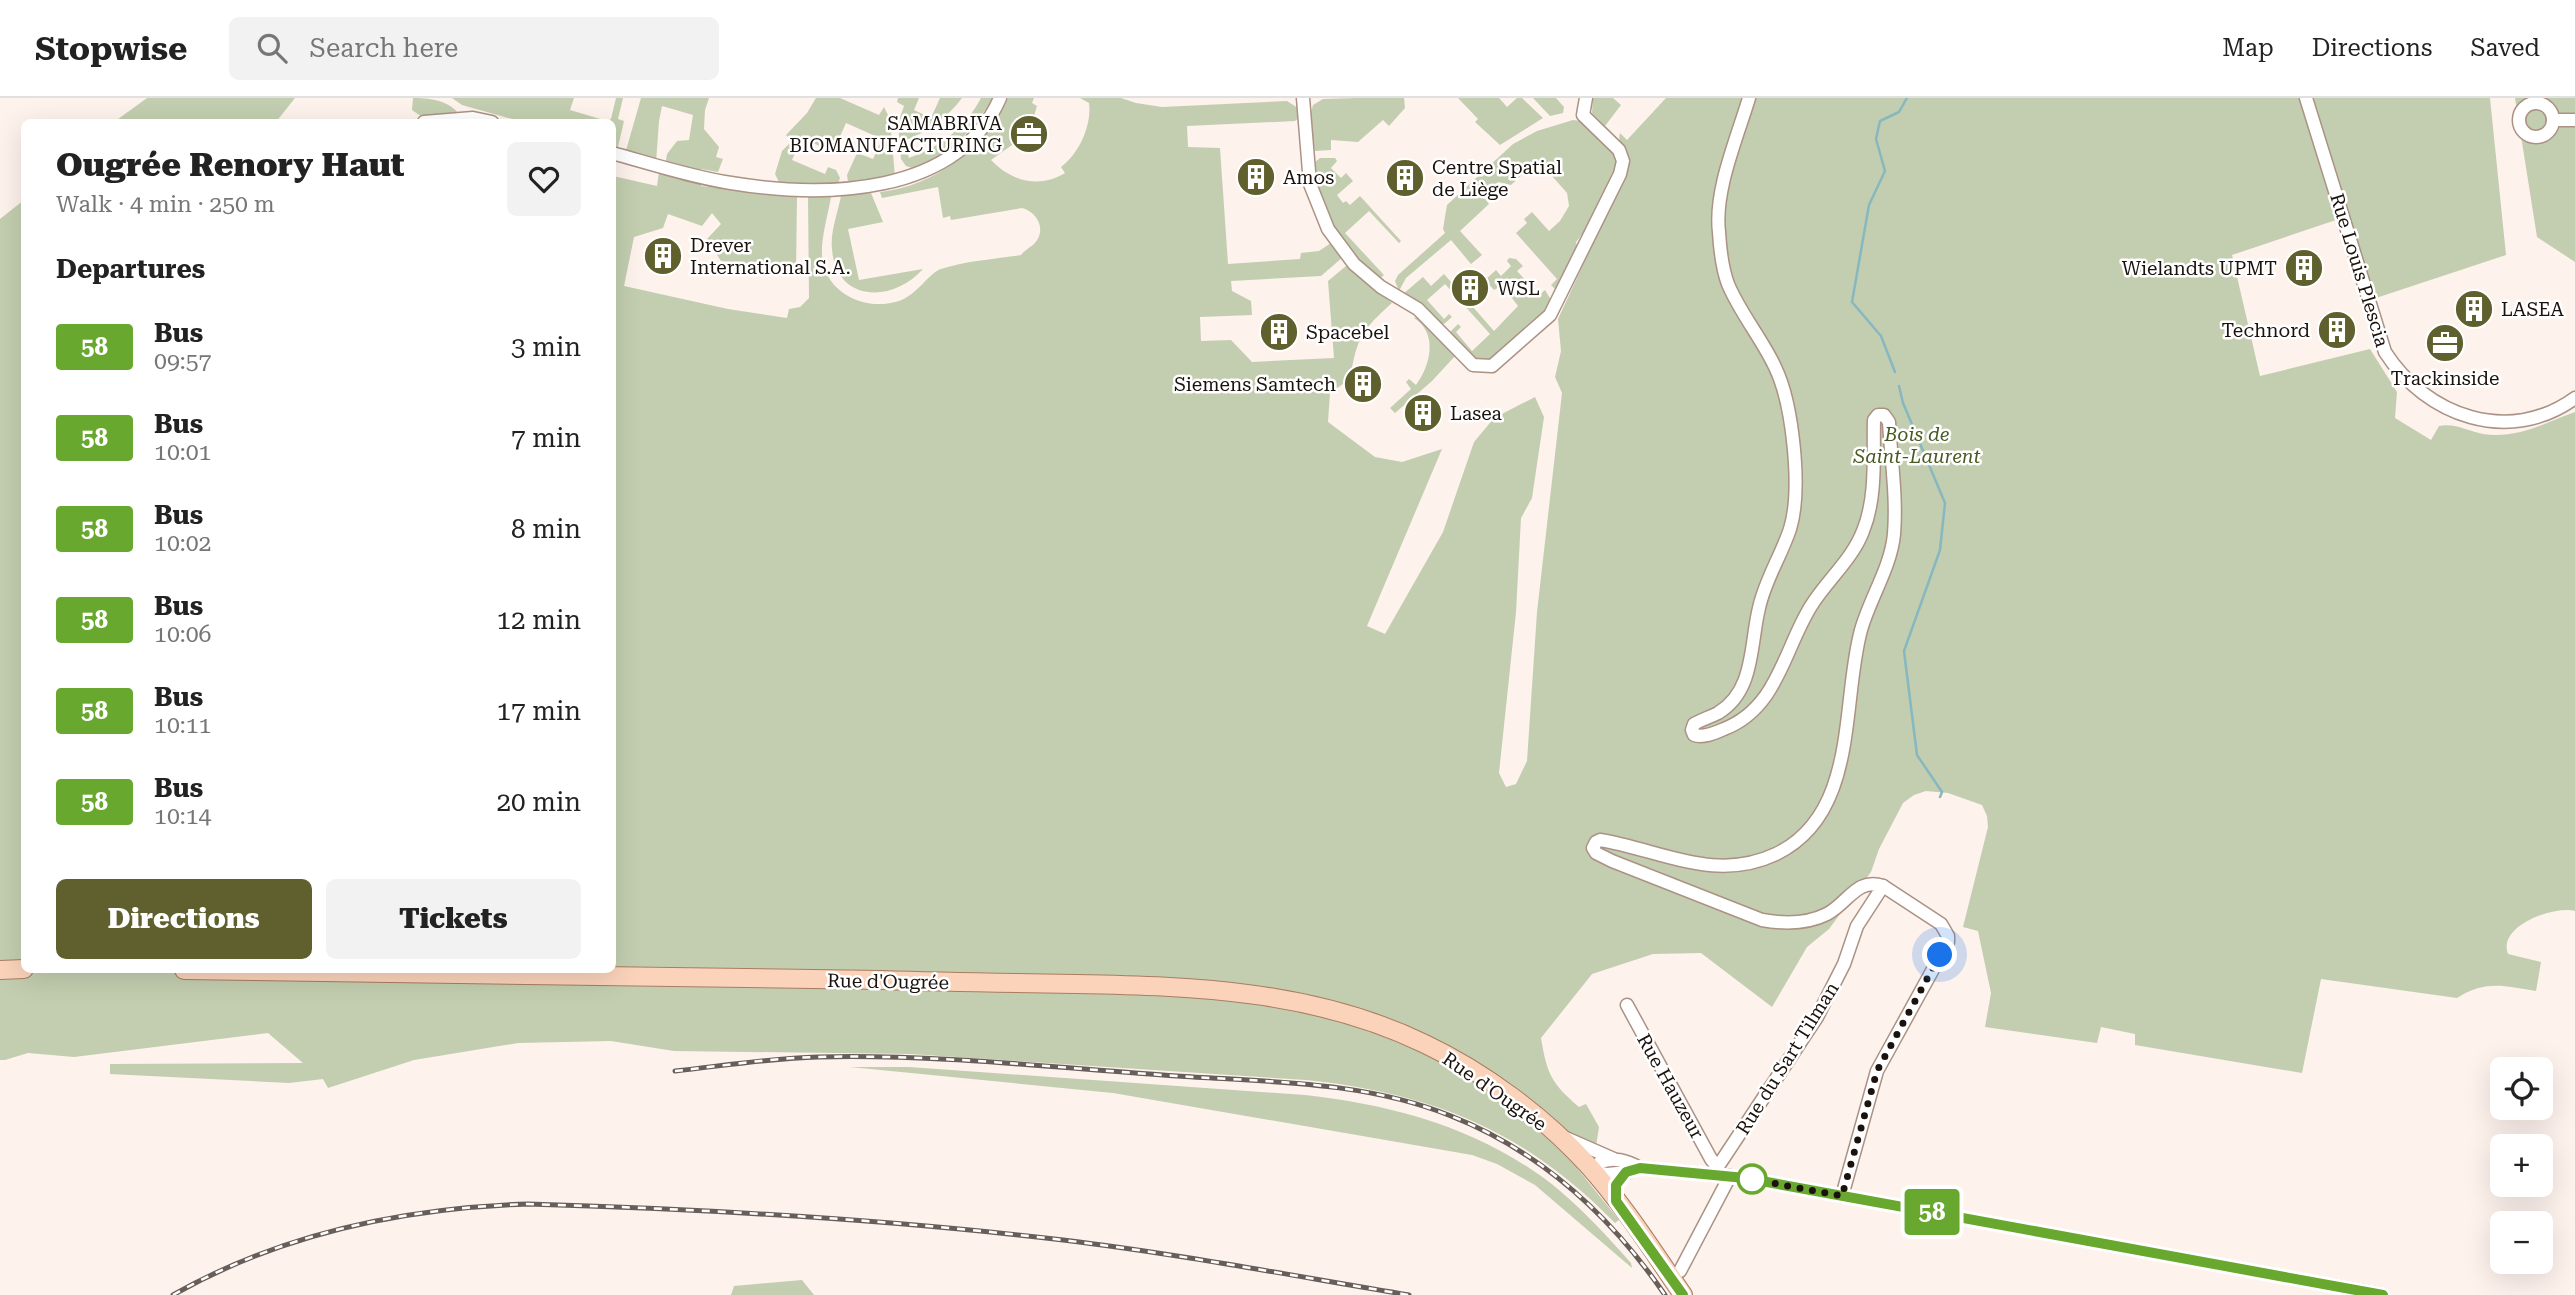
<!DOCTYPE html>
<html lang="en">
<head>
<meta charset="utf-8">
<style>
  body { margin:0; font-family:"Roboto Serif",serif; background:#f2f2f2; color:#222; height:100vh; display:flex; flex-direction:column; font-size:26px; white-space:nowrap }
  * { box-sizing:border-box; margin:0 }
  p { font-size:23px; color:#767676 }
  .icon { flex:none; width:38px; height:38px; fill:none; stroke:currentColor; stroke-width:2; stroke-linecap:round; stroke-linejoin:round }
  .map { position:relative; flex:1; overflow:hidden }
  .details { position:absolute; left:21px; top:21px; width:595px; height:854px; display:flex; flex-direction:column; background:#fff; border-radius:10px; box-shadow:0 7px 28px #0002 }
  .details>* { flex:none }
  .badge { padding:0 14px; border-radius:5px; font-size:24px; line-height:46px }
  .tools { position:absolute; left:2490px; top:959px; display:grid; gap:14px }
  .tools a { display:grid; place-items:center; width:63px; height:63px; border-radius:10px; background:#fff; box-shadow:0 7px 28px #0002; font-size:35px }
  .you { position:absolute; width:35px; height:35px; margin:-18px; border:5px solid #fff; border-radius:50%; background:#1a73e8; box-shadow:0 0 0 10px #1a73e833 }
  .map>.badge { position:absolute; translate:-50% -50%; box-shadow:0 0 0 4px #fff }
  h2 { padding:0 35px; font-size:26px; line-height:63px }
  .round { display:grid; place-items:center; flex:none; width:74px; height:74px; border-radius:10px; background:#f2f2f2 }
  .overview { display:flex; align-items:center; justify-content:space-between; height:119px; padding:0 35px }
  h1 { font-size:33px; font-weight:800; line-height:52px }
  .cta { display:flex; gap:14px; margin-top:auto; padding:14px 35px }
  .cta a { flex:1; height:80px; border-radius:10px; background:#5f602d; color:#fff; font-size:28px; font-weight:800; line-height:80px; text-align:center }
  .cta a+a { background:#f2f2f2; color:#222 }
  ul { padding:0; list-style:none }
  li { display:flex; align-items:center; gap:21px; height:91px; padding:0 35px }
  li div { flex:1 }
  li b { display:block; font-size:26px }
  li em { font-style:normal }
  li .badge { min-width:77px; font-weight:700; text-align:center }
  header { display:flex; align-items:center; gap:42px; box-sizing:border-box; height:98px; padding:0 35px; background:#fff; border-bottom:2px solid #e0e0e0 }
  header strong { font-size:33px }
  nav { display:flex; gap:38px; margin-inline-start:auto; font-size:24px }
  .search { width:490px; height:63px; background:#f2f2f2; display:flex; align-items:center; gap:18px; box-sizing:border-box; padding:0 24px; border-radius:10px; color:#767676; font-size:26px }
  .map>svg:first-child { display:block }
</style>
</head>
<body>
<header>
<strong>Stopwise</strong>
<div class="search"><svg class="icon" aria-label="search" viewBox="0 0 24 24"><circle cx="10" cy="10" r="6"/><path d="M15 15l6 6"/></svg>Search here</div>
<nav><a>Map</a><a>Directions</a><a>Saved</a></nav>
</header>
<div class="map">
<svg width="2575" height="1197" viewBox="0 0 2575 1197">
  <rect width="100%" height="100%" fill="#fdf2ec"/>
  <g fill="#c3ceb0">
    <path d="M147,0H295L276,24H114Z"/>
    <path d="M413,0C428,0 447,2 457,14L455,17L425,21L412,12Z"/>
    <path d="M452,0H574L570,12L607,23L611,21L616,0H623L618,21L624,23L618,49L613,48L612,24H523L462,7Z"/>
    <path d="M641,0H709L705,12L704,31L719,49L716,59L723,61L718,74L701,71V88L797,99L796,175L784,176V170L721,163L707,141L721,126L712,115L702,128L668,116L663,130L634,139L624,188L728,211L787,220L789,211L800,209L809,200L808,98L831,99C828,117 821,139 822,158C825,195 865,214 899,203C917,197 930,174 941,171C964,163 996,161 1021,157C1025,152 1029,150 1034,146C1047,133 1038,114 1022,110L951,122L950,118L943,120L938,89L882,100L880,94C935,88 985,50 1008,0H1034L1032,5L1037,8L1034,18L1031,17L1018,27L1012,47L991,62C1011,83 1039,91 1065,75L1061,69C1079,56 1092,27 1089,5L1080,0H1121L1136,5L1162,9L1287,3L1298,10L1299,20L1295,23L1187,28L1188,49L1220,50L1228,166L1300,161L1301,155L1319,153L1331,145L1343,159L1321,178L1231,183L1232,193L1251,203L1252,217L1200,219L1201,243L1231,242L1252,264L1334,260L1328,183L1346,168L1392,205C1362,232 1357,239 1350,281L1330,295L1328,324L1375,359L1402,364L1442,351L1367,528L1385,536L1443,434L1474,344L1494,320L1535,299L1544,319L1532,400L1521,420L1516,514L1499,675L1506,689L1516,686L1527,663L1537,514L1562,295L1555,279L1561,253L1558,221L1627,72C1629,58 1616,49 1620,35L1627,42L1666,0H2490L2506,157L2373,201L2348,118L2232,157L2260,278L2370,251L2397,294L2395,320L2431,342L2439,328C2456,325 2467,333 2483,336C2516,341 2545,325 2575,314V813C2555,807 2497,828 2508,856L2541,864L2536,893C2503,888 2486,882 2457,900L2321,881L2302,975L2135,947V936L2101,929L2097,945L1985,929L1991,895L1978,833L1963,829L1988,729L1987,718L1982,707L1948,695L1926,693L1914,697L1903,705L1879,751L1871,774L1829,831L1807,849L1772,909L1701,855L1653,856L1592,876L1541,940C1547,976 1551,985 1579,1009L1586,1006L1599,1029L1596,1048L1577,1070L1619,1122L1615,1125C1525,1033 1433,995 1306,982L910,956L674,953L611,943L518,945L414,962L328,990L323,981L289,985L110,976V966L303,965L268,935L74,959L28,955L5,962H0V121L24,102V872H612L613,78L657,88L659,74H664L667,56L677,43L689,42L693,17L662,8L659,23L656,65L625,56Z"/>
    <path d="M816,0H840L879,17L884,9L890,21L895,79L848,84L847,77L857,55L873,61L882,41L846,25L833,54L802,40L792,62L825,76L828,69L836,72L840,80L837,88L780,86L775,76L782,53L792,43L786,37L807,15Z"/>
    <path d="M898,0H919L914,12L931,20L940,0H962C948,19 925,36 903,43L909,60C940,49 965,30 981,0H994C977,23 960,48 934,61C927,65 919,67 912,70L906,68L901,61L898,25L904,8L897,4Z"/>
    <path d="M1356,0H1404L1405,10L1389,28L1383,22L1358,44L1331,42V52L1315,53L1309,22L1313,7L1323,1Z"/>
    <path d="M1458,0H1499L1507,9L1517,0H1522L1543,20L1500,47L1475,24L1478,21Z"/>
    <path d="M1533,0H1556L1564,9L1563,15L1550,18Z"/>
    <path d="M1593,0H1613L1621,7L1605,28L1592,15Z"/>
    <path d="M2515,0H2575V164L2537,139Z"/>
    <path d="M1573,22L1581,23C1589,31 1613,49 1616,59C1620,74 1587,132 1576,144L1577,149L1556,192L1551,187L1557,181L1516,135L1527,125L1524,121L1532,114L1549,133L1560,123L1569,108L1567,95L1538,62L1511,87L1498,84L1484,99L1489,106L1460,133L1482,157L1471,166L1451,142L1406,180L1399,193L1395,183L1398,177L1445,135L1443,131L1447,107L1513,46L1537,33Z"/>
    <path d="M1320,60H1335L1337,63L1331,70L1341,80L1346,75L1353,83L1337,97L1343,105L1346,103L1350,107L1360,98L1401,143L1399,145L1369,113L1345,135L1384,177L1379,181C1341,150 1318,113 1315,64Z"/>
    <path d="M871,95L883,124L848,131L859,182L923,171C893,205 836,205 832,151C830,134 838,114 841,98Z"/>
    <path d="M1509,160L1516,161L1523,168L1517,173L1539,197L1545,192L1551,202L1541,217L1491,262H1473L1451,237V233L1458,226L1461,229L1456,234L1472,253L1490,236L1445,186L1427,202L1444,221L1449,216L1452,219L1444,226L1439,224L1424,207L1403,196L1423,179L1431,188L1444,176L1494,233L1518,208L1502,187L1494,192L1485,182L1496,172L1501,178L1511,168L1507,163Z"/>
    <path d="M1420,218L1456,257L1432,283L1395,315L1390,310L1411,291L1406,284L1409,281L1416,287C1431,267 1438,235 1414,220Z"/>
    <path d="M850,969H909L1305,997C1396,1007 1486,1032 1559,1092C1585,1114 1608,1139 1631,1165L1632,1170L1535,1087L1497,1066L1472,1057L1113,995Z"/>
    <path d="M802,1182L814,1197H731L734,1188Z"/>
  </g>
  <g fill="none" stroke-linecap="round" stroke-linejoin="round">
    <g stroke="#87b8c0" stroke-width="2.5">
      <path d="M1895,274L1881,238L1852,204L1869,107L1885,73L1876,41L1880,23L1899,14L1907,0"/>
      <path d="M1899,288L1903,305L1945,405L1940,452L1904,553L1917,657L1942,694L1940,699"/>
    </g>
    <g stroke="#ab9285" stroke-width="15">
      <g id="minor">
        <path d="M1303,0L1310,86L1328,131L1354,166L1381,189L1418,211L1473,267L1492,268L1550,217L1620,76L1623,63L1619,52L1583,17L1586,0"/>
        <path d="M2306,0L2385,254C2426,318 2509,348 2575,300"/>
        <circle cx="2536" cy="22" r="17"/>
        <path d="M2553,22H2575"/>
        <path d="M424,24L473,20L492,24"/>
        <path d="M612,55C652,66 691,79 731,85C822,100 957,99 1000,0"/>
        <path d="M1627,907L1711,1061L1717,1068"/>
        <path d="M1566,1040L1614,1061"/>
        <path d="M1626,1074L1608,1076L1595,1075L1599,1065C1613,1058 1627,1063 1640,1070"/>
        <path d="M1713,1076L1817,919L1844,866L1857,828L1883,788C1857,779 1848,805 1827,816C1807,826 1784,826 1762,822L1612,763L1596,755L1593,750L1596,744L1600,742C1661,752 1715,785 1776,756C1859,716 1841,605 1861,532C1870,500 1891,469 1894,436C1897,399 1891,361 1889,324L1884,317H1878L1874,322C1873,358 1877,399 1863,433C1852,462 1827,482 1811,508C1784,551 1778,610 1724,631C1715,635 1703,640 1694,637L1692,632L1694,626C1701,622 1710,619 1718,615C1755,593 1750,546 1759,510C1765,482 1781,458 1790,431C1802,392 1793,306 1775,269C1762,241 1740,215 1728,186C1722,170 1720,151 1719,134C1714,93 1737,40 1749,0"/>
        <path d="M1842,1098L1877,973L1948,844V838L1941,826L1883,788"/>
        <path d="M1616,1102C1614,1082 1621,1075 1640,1070L1745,1080L2383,1197"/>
        <path d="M1680,1173L1730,1078"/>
      </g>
    </g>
    <g stroke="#a97d60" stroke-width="20">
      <g id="primary">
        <path d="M0,872L24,871"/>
        <path d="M184,872C416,875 649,878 882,882C947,884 1011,885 1076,886C1196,888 1316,893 1425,946C1484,974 1543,1018 1587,1066C1623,1106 1653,1153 1683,1197"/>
      </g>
    </g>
    <use href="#minor" stroke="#fff" stroke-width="12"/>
    <use href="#primary" stroke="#fad3ba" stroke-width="18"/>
    <g stroke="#685e59" stroke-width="5">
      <g id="rail">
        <path d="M675,973C722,968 771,960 818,959C938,956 1058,970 1177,978C1268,984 1365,983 1451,1018C1542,1054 1611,1118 1665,1197"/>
        <path d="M173,1197C282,1135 405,1110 528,1106C706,1111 886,1121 1063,1142C1179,1156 1294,1178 1409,1197"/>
      </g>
    </g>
    <use href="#rail" stroke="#fff" stroke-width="2.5" stroke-dasharray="8" stroke-linecap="butt"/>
  </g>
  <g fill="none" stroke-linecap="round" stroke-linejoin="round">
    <g stroke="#fff" stroke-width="16">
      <path id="line" d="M1683,1197L1616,1103V1087L1626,1074L1640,1070L1745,1080L2383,1197"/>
    </g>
    <use href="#line" stroke="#69a82f" stroke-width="10"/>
    <path stroke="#1b120d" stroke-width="7" stroke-dasharray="0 12.6" d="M1752,1081L1745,1080L1842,1098L1877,973L1940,857"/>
  </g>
  <defs>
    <g id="office-disc" transform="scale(2.0125)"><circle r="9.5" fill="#5f602d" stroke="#fff"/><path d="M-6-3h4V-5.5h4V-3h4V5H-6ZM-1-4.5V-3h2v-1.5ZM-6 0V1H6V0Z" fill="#fff"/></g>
    <g id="building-disc" transform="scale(2.0125)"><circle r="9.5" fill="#5f602d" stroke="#fff"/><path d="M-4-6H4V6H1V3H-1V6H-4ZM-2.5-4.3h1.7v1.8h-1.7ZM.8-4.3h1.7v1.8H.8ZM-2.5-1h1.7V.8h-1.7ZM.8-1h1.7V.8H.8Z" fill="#fff"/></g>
  </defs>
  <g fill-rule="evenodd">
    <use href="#office-disc" x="1029" y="36"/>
    <use href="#building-disc" x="1256" y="79"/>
    <use href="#building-disc" x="1405" y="80"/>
    <use href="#building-disc" x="663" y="158"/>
    <use href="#building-disc" x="2304" y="170"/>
    <use href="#building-disc" x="1470" y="190"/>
    <use href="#building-disc" x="2474" y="211"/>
    <use href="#building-disc" x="2337" y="232"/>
    <use href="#building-disc" x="1279" y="234"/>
    <use href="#office-disc" x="2445" y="245"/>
    <use href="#building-disc" x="1363" y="286"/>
    <use href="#building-disc" x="1423" y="315"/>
  </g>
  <circle fill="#fff" stroke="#69a82f" stroke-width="3.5" cx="1752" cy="1081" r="14"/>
  <g text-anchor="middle" stroke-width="5" stroke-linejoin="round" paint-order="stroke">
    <g font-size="19" fill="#1b120d" stroke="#fff" text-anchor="start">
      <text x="1002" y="32" text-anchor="end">SAMABRIVA<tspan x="1002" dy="22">BIOMANUFACTURING</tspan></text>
      <text x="1432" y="76">Centre Spatial<tspan x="1432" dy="22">de Liège</tspan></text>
      <text x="1283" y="86">Amos</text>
      <text x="690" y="154">Drever<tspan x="690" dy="22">International S.A.</tspan></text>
      <text x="2277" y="177" text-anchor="end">Wielandts UPMT</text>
      <text x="1497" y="197">WSL</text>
      <text x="2501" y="218">LASEA</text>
      <text x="2310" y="239" text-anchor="end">Technord</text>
      <text x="1306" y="241">Spacebel</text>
      <text x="2445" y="287" text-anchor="middle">Trackinside</text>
      <text x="1336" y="293" text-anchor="end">Siemens Samtech</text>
      <text x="1450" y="322">Lasea</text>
    </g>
    <g font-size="19" fill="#1b120d" stroke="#fff">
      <text transform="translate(2360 172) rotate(73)" y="7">Rue Louis Plescia</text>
      <text transform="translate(888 883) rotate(1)" y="7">Rue d'Ougrée</text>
      <text transform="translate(1787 960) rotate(-58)" y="7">Rue du Sart Tilman</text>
      <text transform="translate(1671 988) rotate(61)" y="7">Rue Hauzeur</text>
      <text transform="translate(1495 993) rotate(35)" y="7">Rue d'Ougrée</text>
    </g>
    <g font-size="19" font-style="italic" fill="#485a22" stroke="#fff">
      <text x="1917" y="343">Bois de<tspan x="1917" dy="22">Saint-Laurent</tspan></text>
    </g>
  </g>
</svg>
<div class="tools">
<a><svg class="icon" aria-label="locate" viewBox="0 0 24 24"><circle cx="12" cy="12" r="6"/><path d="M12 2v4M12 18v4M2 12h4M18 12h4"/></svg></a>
<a>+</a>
<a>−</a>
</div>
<div class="you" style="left:1940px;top:857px"></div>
<b class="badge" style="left:1932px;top:1114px;background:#69a82f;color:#fff">58</b>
<section class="details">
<div class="overview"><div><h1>Ougrée Renory Haut</h1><p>Walk · 4 min · 250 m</p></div><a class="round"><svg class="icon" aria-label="heart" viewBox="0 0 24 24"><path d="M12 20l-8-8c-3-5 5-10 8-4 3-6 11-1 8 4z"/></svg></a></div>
<h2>Departures</h2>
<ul>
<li><span class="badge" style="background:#69a82f;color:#fff">58</span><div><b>Bus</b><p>09:57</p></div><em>3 min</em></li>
<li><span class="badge" style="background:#69a82f;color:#fff">58</span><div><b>Bus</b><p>10:01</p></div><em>7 min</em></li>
<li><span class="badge" style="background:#69a82f;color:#fff">58</span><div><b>Bus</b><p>10:02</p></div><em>8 min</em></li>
<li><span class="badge" style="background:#69a82f;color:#fff">58</span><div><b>Bus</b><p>10:06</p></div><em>12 min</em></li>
<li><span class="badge" style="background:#69a82f;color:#fff">58</span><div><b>Bus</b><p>10:11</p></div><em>17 min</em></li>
<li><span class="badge" style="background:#69a82f;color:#fff">58</span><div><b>Bus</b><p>10:14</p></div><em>20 min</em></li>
</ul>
<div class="cta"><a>Directions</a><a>Tickets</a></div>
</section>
</div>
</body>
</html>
